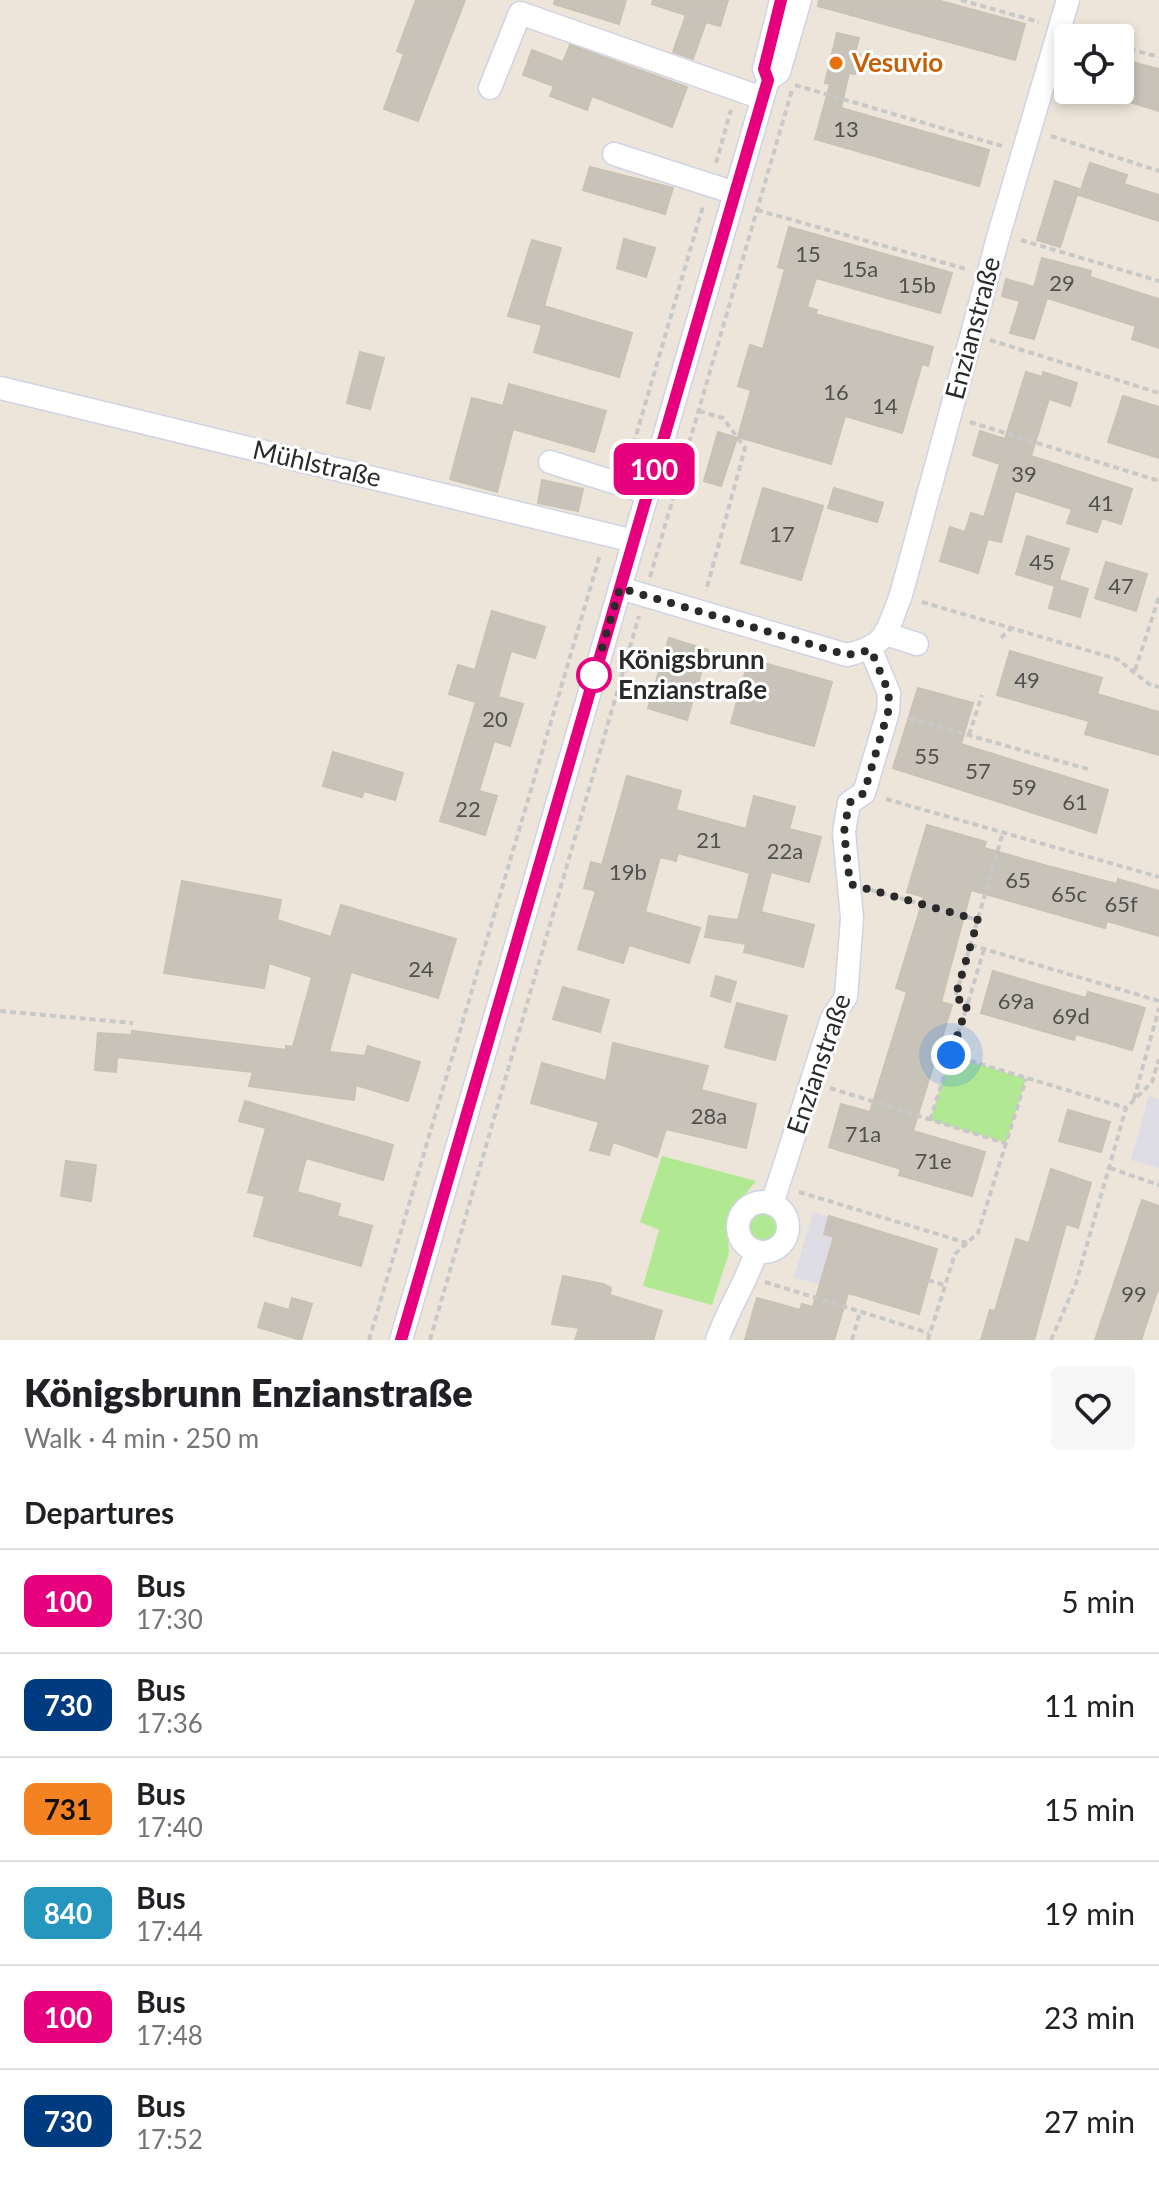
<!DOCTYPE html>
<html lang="en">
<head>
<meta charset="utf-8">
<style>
  body { margin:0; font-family:Lato,sans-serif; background:#f6f6f6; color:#202124; height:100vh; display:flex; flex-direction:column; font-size:30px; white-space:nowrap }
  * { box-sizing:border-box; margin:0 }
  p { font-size:26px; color:#757577 }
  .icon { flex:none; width:44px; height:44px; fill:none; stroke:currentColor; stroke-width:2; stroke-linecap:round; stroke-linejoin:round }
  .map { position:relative; height:1340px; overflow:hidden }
  .side { display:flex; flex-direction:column; background:#fff; flex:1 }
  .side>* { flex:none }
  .badge { padding:0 16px; border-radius:12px; font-size:28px; line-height:52px }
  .controls { position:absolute; left:1054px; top:24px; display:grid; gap:16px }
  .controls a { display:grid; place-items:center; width:80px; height:80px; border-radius:8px; background:#fff; box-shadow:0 4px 12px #0003; font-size:40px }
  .you { position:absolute; width:40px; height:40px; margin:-20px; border:6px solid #fff; border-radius:50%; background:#1a73e8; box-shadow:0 0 0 12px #1a73e833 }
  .map>.badge { position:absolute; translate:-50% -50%; box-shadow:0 0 0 4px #fff }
  h2 { padding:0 24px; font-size:30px; line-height:72px }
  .round { display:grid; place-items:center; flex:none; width:84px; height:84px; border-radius:8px; background:#f6f6f6 }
  .headline { display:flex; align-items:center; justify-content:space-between; height:136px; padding:0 24px }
  h1 { font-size:38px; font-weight:800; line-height:60px }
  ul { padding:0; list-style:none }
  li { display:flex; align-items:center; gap:24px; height:104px; padding:0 24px; border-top:2px solid #e0e0e0 }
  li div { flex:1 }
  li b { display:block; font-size:30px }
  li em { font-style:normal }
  li .badge { min-width:88px; font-weight:700; text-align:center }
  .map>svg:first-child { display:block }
</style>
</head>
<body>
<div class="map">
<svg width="1159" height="1340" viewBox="0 0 1159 1340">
  <rect width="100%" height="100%" fill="#ede5da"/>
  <g fill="#dedce5">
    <path d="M1149,1095L1159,1099V1168L1131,1160Z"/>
    <path d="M813,1212L937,1249L919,1314L794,1277Z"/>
  </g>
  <g fill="#b0e992">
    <path d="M951,1055L1026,1079L1006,1143L930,1120Z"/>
    <path d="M662,1156L756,1181L727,1216L729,1253L712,1305L643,1286L659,1230L640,1222Z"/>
    <circle cx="763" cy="1228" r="14"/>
  </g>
  <g fill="#c8c3b9" stroke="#c9c1b4" stroke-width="2">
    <path d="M416,0H465L418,121L384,109L404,54L397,51Z"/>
    <path d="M555,0H626L619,24L554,4Z"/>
    <path d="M653,0H728L720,26L706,22L693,59L673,52L686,15L652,4Z"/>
    <path d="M819,0H937L1025,24L1015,60L818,6Z"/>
    <path d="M837,33L859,38L855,53L860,54L855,74L849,73L841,108L989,150L979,186L815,139L830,84L825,83Z"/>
    <path d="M570,45L687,87L672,127L592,96L587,110L550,96L554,86L523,75L532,50L563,62Z"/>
    <path d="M1120,59L1159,69V111L1120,99Z"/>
    <path d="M1090,163L1127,175L1124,184L1159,195V221L1079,195Z"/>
    <path d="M590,167L673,188L665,214L583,190Z"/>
    <path d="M1055,181L1079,189L1060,247L1037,240Z"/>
    <path d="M789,227L952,273L940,313L816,278L807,307L817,310L815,314L933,347L928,366L922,364L902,433L845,416L831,464L738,437L751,390L738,386L750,345L763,349L785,269L778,267Z"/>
    <path d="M624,239L655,248L646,277L617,268Z"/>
    <path d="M532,240L561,248L544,306L632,333L619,377L534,352L542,325L508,316Z"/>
    <path d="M1042,258L1091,271L1090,277L1159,299V348L1132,339L1136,326L1047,298L1034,339L1010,333L1020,301L1002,296L1006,279L1034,287Z"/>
    <path d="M360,352L384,358L370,409L347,403Z"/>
    <path d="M1026,372L1042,377L1043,372L1077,383L1070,406L1049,399L1031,456L1132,489L1121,524L1102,518L1097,532L1067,523L1072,509L1015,491L1001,542L988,539L978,573L940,561L950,527L965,532L971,513L984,517L1000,464L973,455L980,431L1005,439Z"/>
    <path d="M509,384L606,411L594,452L513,429L497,492L450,479L472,398L503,406Z"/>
    <path d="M1123,396L1159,407V458L1108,442Z"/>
    <path d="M718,432L737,438L721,486L704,481Z"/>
    <path d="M542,480L583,489L578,511L538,503Z"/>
    <path d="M763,488L823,506L801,580L741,563Z"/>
    <path d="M834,488L883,503L877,522L828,508Z"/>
    <path d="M1027,536L1069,549L1059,580L1088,589L1080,617L1049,608L1055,586L1016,574Z"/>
    <path d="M1106,562L1147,574L1136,611L1095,598Z"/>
    <path d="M492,611L545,627L535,658L511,651L498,697L523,704L510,746L494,741L479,791L497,796L485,835L440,821L476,702L449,694L458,665L475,670Z"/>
    <path d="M669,638L708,650L687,720L648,708Z"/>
    <path d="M1010,651L1102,678L1097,694L1159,712V755L1085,734L1089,721L997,695Z"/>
    <path d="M749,659L832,682L814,746L731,723Z"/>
    <path d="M918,688L973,703L961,744L1108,790L1096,833L893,768Z"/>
    <path d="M333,752L403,773L395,800L364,791L362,797L323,786Z"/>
    <path d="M627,776L681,791L676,810L746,829L754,796L795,807L789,829L821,837L809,882L771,872L761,912L814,925L803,967L744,952L746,944L705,937L709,916L738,920L750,873L678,853L676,861L660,857L645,912L700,928L689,963L629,945L623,963L578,949L596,891L584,888L591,862L602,865Z"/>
    <path d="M927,825L986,842L984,848L1044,865L1117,884L1118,879L1159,891V936L1107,921L1105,928L971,890L941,1002L952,1005L913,1131L985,1152L972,1196L899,1175L901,1169L829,1147L841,1104L870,1112L896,1028L907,992L896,988L924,897L907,892Z"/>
    <path d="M182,881L281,900L277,920L331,937L341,905L456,939L438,998L351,972L329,1052L365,1056L368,1046L420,1062L408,1101L356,1085L354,1100L249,1086L253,1072L117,1057L116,1072L95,1070L98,1033L132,1035V1031L286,1050V1046L293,1047L312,977L269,963L264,988L164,973Z"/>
    <path d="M993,971L1086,998L1088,992L1145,1008L1132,1050L1076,1034L1074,1040L981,1013Z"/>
    <path d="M716,976L736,982L730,1002L711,996Z"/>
    <path d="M563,987L609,1000L600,1032L553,1019Z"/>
    <path d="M737,1003L787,1016L775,1060L725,1047Z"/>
    <path d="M613,1043L708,1066L701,1090L756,1104L746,1148L666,1129L657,1157L613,1142L609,1155L590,1150L599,1122L531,1103L542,1063L606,1081Z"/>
    <path d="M245,1101L393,1145L383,1180L306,1158L297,1192L340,1204L337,1216L372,1226L361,1266L254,1236L265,1196L248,1192L266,1128L239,1121Z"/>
    <path d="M1068,1110L1110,1122L1101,1152L1059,1141Z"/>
    <path d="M66,1161L96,1165L91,1201L61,1196Z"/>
    <path d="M1051,1169L1091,1183L1078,1228L1066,1224L1034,1340H981L990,1310L995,1311L1016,1239L1029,1243Z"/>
    <path d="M1142,1200L1159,1206V1286L1141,1340H1095Z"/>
    <path d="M829,1216L937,1249L919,1314L848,1293L834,1340H745L757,1298L800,1310L802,1304L813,1307L834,1237L824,1234Z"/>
    <path d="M563,1276L603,1284L611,1288L610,1295L662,1311L653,1340H575L579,1328L552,1324Z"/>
    <path d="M292,1298L312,1304L301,1340L258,1327L265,1303L289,1310Z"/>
  </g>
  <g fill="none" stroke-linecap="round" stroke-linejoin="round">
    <g stroke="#cfd3e4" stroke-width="25">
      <g id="minor">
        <path d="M768,80L779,72L800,0"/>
        <path d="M490,88L520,13L762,98"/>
        <path d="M614,154L735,193"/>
        <path d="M0,388L634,541"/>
        <path d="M550,462L648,493"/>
        <path d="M620,588L847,655C888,645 886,633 901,595L999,234L1068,0"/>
        <path d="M886,634L917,644"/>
        <circle cx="763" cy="1227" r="25"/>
        <path d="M772,1204L832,1018L846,997L852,918L844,832L849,803L864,793L888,712L889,693L871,650"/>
        <path d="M401,1340L768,80L764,69L781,0"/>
        <path d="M717,1340C728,1309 746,1283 756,1252"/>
      </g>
    </g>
    <g stroke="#c8c8c8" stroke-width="4" stroke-dasharray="6 4" stroke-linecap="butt">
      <path d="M961,0L1039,22"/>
      <path d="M1082,34L1095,38"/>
      <path d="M1120,46L1159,57"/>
      <path d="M795,85L1002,146"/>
      <path d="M1051,136L1159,171"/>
      <path d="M716,163L731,110"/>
      <path d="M757,210L966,269"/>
      <path d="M1021,240L1159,281"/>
      <path d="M990,340L1159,393"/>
      <path d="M699,411L723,418L745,448L706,591"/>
      <path d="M970,422L1159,481"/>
      <path d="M628,463L703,206"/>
      <path d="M650,577L792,90"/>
      <path d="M922,602L1117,659L1149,684L1159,687"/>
      <path d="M1001,638L1010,629"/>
      <path d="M1135,670L1159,597"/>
      <path d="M909,718L1091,770"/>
      <path d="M969,735L982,695"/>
      <path d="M886,799L1159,877"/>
      <path d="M871,890L978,920"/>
      <path d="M971,945L1159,1001"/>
      <path d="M968,1003L984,949"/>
      <path d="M0,1011L133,1023"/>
      <path d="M951,1055L1126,1108"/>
      <path d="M830,1088L1005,1143"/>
      <path d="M1134,1099L1159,1008"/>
      <path d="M930,1120L968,1003L955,998L1003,832"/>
      <path d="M1110,1168L1159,1185"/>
      <path d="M799,1192L967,1243"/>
      <path d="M928,1280L944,1285"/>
      <path d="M765,1282L929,1333"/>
      <path d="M369,1340L600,555"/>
      <path d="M430,1340L639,616"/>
      <path d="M852,1340L860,1312"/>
      <path d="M928,1340L955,1254L978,1233L1026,1079"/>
      <path d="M1051,1340L1076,1283L1126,1108L1152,1082L1159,1059"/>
    </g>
    <use href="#minor" stroke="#fff" stroke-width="22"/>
  </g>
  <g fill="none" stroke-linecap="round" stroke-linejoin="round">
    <g stroke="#fff" stroke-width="18">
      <path id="line" d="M401,1340L768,80L764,69L781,0"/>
    </g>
    <use href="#line" stroke="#e6007e" stroke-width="12"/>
    <path stroke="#2a2a2a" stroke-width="8" stroke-dasharray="0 14.4" d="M594,675L620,588L847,655L871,650L889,693L888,712L864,793L849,803L844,832L850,884L978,920L955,998L968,1003L951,1055"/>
  </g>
  <circle fill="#e8710a" stroke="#fff" stroke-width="3" cx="836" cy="63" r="8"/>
  <circle fill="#fff" stroke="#e6007e" stroke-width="4" cx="594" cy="675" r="16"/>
  <g text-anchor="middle" stroke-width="6" stroke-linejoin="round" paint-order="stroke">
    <g font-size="22" fill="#52504e">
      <text x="846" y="137">13</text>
      <text x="808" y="262">15</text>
      <text x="860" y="277">15a</text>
      <text x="1062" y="291">29</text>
      <text x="917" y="293">15b</text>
      <text x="836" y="400">16</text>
      <text x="885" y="414">14</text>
      <text x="1024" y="482">39</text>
      <text x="1101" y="511">41</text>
      <text x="782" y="542">17</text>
      <text x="1042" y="570">45</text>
      <text x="1121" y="594">47</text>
      <text x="1027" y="688">49</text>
      <text x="495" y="727">20</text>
      <text x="927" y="764">55</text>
      <text x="978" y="779">57</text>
      <text x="1024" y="795">59</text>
      <text x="1075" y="810">61</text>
      <text x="468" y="817">22</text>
      <text x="709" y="848">21</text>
      <text x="785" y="859">22a</text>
      <text x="628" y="880">19b</text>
      <text x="1018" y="888">65</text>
      <text x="1069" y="902">65c</text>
      <text x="1121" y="912">65f</text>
      <text x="421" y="977">24</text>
      <text x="1016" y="1009">69a</text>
      <text x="1071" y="1024">69d</text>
      <text x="709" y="1124">28a</text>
      <text x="863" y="1142">71a</text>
      <text x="933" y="1169">71e</text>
      <text x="1134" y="1302">99</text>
    </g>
    <g font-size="26" font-weight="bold" fill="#c56008" stroke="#fff" text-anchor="start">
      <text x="852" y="72">Vesuvio</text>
    </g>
    <g font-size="26" fill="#2a2a2a" stroke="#fff">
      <text transform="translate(973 328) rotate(-75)" y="9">Enzianstraße</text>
      <text transform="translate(317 464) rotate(13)" y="9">Mühlstraße</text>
      <text transform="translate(819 1064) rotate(-71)" y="9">Enzianstraße</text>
    </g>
    <g font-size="26" font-weight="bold" fill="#2a2a2a" stroke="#fff" text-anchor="start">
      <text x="618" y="669">Königsbrunn<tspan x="618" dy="30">Enzianstraße</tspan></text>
    </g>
  </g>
</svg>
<div class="controls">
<a><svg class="icon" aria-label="locate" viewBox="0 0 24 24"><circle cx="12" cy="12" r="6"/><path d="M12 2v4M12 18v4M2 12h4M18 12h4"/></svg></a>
</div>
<div class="you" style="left:951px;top:1055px"></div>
<b class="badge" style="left:654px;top:469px;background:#e6007e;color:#fff">100</b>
</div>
<section class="side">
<div class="headline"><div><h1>Königsbrunn Enzianstraße</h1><p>Walk · 4 min · 250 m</p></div><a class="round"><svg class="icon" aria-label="heart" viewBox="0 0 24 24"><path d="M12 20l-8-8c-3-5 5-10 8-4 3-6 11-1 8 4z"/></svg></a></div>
<h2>Departures</h2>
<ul>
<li><span class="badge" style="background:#e6007e;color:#fff">100</span><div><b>Bus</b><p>17:30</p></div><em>5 min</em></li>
<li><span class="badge" style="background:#003b80;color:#fff">730</span><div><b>Bus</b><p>17:36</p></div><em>11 min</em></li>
<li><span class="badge" style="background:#f58220;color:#111">731</span><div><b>Bus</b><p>17:40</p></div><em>15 min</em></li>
<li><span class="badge" style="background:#2596be;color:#fff">840</span><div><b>Bus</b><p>17:44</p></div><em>19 min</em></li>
<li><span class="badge" style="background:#e6007e;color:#fff">100</span><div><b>Bus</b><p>17:48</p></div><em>23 min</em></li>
<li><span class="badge" style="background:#003b80;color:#fff">730</span><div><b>Bus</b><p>17:52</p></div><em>27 min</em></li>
</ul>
</section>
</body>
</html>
